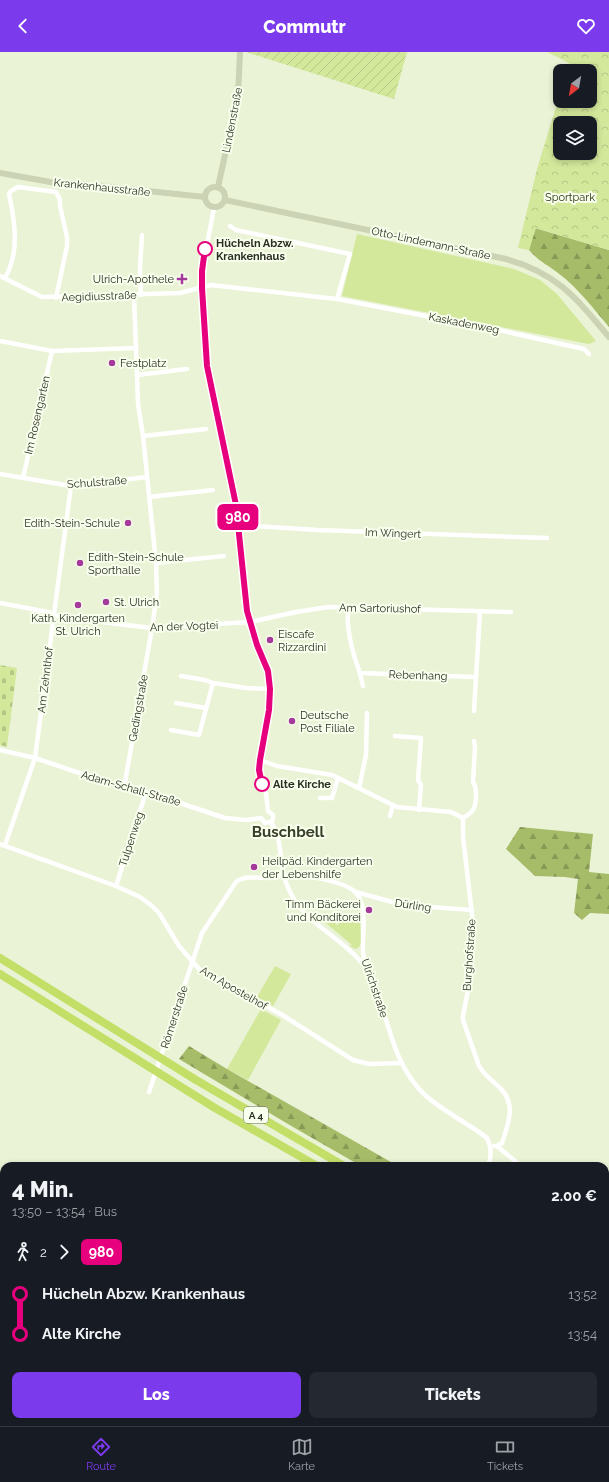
<!DOCTYPE html>
<html lang="de">
<head>
<meta charset="utf-8">
<style>
  body { margin:0; font-family:Raleway,sans-serif; background:#242831; color:#f1f3f6; height:100vh; display:flex; flex-direction:column; font-size:15px; white-space:nowrap }
  * { box-sizing:border-box; margin:0 }
  p { font-size:13px; color:#9ea1a6 }
  .icon { flex:none; width:22px; height:22px; fill:none; stroke:currentColor; stroke-width:2; stroke-linecap:round; stroke-linejoin:round }
  .map { position:relative; flex:1; overflow:hidden }
  .drawer { position:absolute; left:0px; top:1110px; width:609px; height:264px; display:flex; flex-direction:column; background:#171b24; border-radius:12px 12px 0 0; box-shadow:0 2px 6px #0003 }
  .drawer>* { flex:none }
  .badge { padding:0 8px; border-radius:6px; font-size:14px; line-height:26px }
  .needle { width:26px; rotate:211deg }
  .controls { position:absolute; left:553px; top:12px; display:grid; gap:8px }
  .controls a { display:grid; place-items:center; width:44px; height:44px; border-radius:8px; background:#171b24; box-shadow:0 2px 6px #0003; font-size:20px }
  .map>.badge { position:absolute; translate:-50% -50%; box-shadow:0 0 0 2px #fff }
  .legs { display:flex; align-items:center; gap:6px; height:44px; padding:0 12px; font-size:13px }
  .legs p { margin-inline-start:auto }
  .overview { display:flex; align-items:center; justify-content:space-between; height:68px; padding:0 12px }
  h1 { font-size:22px; font-weight:800; line-height:30px }
  .button { display:flex; gap:8px; margin-top:auto; padding:8px 12px }
  .button a { flex:1; height:46px; border-radius:8px; background:#7c3aed; color:#fff; font-size:16px; font-weight:800; line-height:46px; text-align:center }
  .button a+a { background:#242831; color:#f1f3f6 }
  ul { padding:0 12px; list-style:none }
  li { display:flex; align-items:center; gap:14px; height:40px; font-size:15px }
  li i { display:grid; place-items:center; width:6px; height:100%; margin:0 5px; background:currentColor }
  li i::after { content:''; width:10px; height:10px; margin:-5px; border:3px solid; border-radius:50%; background:#171b24 }
  li p { margin-inline-start:auto }
  li:first-child i { background:linear-gradient(#0000 50%,currentColor 0) }
  li:last-child i { background:linear-gradient(currentColor 50%,#0000 0) }
  header { display:flex; justify-content:space-between; align-items:center; height:52px; padding:0 12px; background:#7c3aed; color:#fff; font-size:18px; font-weight:800 }
  .menu { display:flex; justify-content:space-around; align-items:center; height:56px; border-top:1px solid #363941; background:#171b24; font-size:11px; color:#9ea1a6 }
  .menu a { display:grid; justify-items:center; gap:2px }
  .menu .current { color:#7c3aed }
  .map>svg:first-child { display:block }
</style>
</head>
<body>
<header><svg class="icon" aria-label="back" viewBox="0 0 24 24"><path d="M15 5l-7 7 7 7"/></svg>Commutr<svg class="icon" aria-label="heart" viewBox="0 0 24 24"><path d="M12 20l-8-8c-3-5 5-10 8-4 3-6 11-1 8 4z"/></svg></header>
<div class="map">
<svg width="609" height="1374" viewBox="0 0 609 1374">
  <defs>
    <pattern id="forest-firs" width="22" height="20" patternUnits="userSpaceOnUse"><rect width="22" height="20" fill="#a7bc69"/><path d="M5 1l3.5 6h-7zM16 11l3.5 6h-7z" fill="#889956"/></pattern>
    <pattern id="cemetery-stones" width="16" height="16" patternUnits="userSpaceOnUse"><rect width="16" height="16" fill="#d3e89b"/><path d="M2 7V4a2 2 0 0 1 4 0v3zM10 15v-3a2 2 0 0 1 4 0v3z" fill="#b5c785"/></pattern>
    <pattern id="park-crowns" width="20" height="18" patternUnits="userSpaceOnUse"><rect width="20" height="18" fill="#d3e89b"/><path d="M2 6a3 3 0 1 1 6 0M12 15a3 3 0 1 1 6 0" fill="none" stroke="#b5c785"/></pattern>
    <pattern id="garden-furrows" width="10" height="10" patternUnits="userSpaceOnUse"><rect width="10" height="10" fill="#d3e89b"/><path d="M-1 1l2-2M0 10L10 0M9 11l2-2" fill="none" stroke="#b5c785"/></pattern>
  </defs>
  <rect width="100%" height="100%" fill="#eaf3d6"/>
  <g fill="#d3e89b">
    <path d="M357,182L514,217L540,228L557,242L596,289L589,292L342,244Z"/>
    <path d="M325,860L337,873L343,867L345,869L360,866L361,891L360,894L356,897L349,894L352,893L321,867L319,869L318,868Z"/>
    <path d="M275,914L291,922L273,954L257,945Z"/>
    <path d="M261,957L281,968L248,1028L227,1017Z"/>
    <path d="M300,1370H380L379,1374H314Z"/>
  </g>
  <g fill="url(#forest-firs)">
    <path d="M535,176L609,198V275C593,256 578,236 558,221C548,213 538,209 529,198Z"/>
    <path d="M520,775L593,782L589,820L609,822V862L590,861L582,868L574,861L578,827L565,825L535,824L506,797Z"/>
    <path d="M189,994L227,1017L398,1114H361L293,1075L179,1007Z"/>
  </g>
  <path fill="url(#cemetery-stones)" d="M0,613L17,616L7,695L0,693Z"/>
  <path fill="url(#park-crowns)" fill-rule="evenodd" d="M547,0H609V198L536,176L529,198L518,196L537,117L560,42V49H590V19H567L569,11ZM560,71H590V101H560Z"/>
  <path fill="url(#garden-furrows)" d="M246,0H407L394,47Z"/>
  <g fill="none" stroke-linecap="round" stroke-linejoin="round">
    <g stroke="#fff" stroke-width="4.5">
      <path d="M214,156L202,219L207,314L236,453L247,559L257,593L265,609L270,628V648L259,718L266,741L268,759"/>
      <path d="M230,174L236,178L350,202L337,247"/>
      <path d="M0,224L42,245L180,241L211,233L337,247L494,277L584,297L589,302"/>
      <path d="M5,226C20,200 15,170 9,142L11,139L18,135L56,140L60,148V154L67,185V194L56,246"/>
      <path d="M141,243L140,215L142,183"/>
      <path d="M0,289L52,299L136,296"/>
      <path d="M137,323L187,317"/>
      <path d="M143,384L206,377"/>
      <path d="M0,422L71,434L147,425"/>
      <path d="M23,426L52,299"/>
      <path d="M149,445L213,438"/>
      <path d="M239,473L317,478L547,486"/>
      <path d="M156,511L224,504"/>
      <path d="M0,551L48,560L60,565L152,576L250,570L296,560L328,555L511,560"/>
      <path d="M348,555C346,578 352,600 360,621L475,625"/>
      <path d="M360,621L363,634"/>
      <path d="M181,624L205,628L213,631"/>
      <path d="M176,651L206,656"/>
      <path d="M474,659L480,559"/>
      <path d="M171,678L199,683L213,631L246,636L270,637"/>
      <path d="M395,684L421,686L418,728L421,733L419,758"/>
      <path d="M0,698L35,706L124,736L153,742L225,766L246,768L261,766"/>
      <path d="M260,708L277,714L332,723L397,755L451,760L463,766V785L473,871L468,938L463,964V968L479,1014C484,1023 493,1029 500,1036C517,1052 508,1072 502,1091L497,1094"/>
      <path d="M124,736L152,576L157,541L156,511L143,384L138,352L134,243"/>
      <path d="M359,736L366,703L367,661"/>
      <path d="M320,746H332L338,726"/>
      <path d="M268,759L273,763V767L271,770"/>
      <path d="M390,764L393,753"/>
      <path d="M261,766L265,771L271,770"/>
      <path d="M463,766C466,764 471,761 473,758C477,751 477,735 473,730L475,695L474,689"/>
      <path d="M271,770C282,786 279,805 284,823C286,832 290,841 295,849C313,875 347,890 366,916"/>
      <path d="M0,792L116,834L140,845L151,853L159,861L179,894L199,917L284,964L353,1008L369,1012L401,1011"/>
      <path d="M5,793L35,706L71,434"/>
      <path d="M116,834L146,740"/>
      <path d="M356,840L403,853L472,858"/>
      <path d="M149,1040L202,881L236,830C245,823 259,826 269,826C277,825 284,823 293,823C307,823 347,830 356,841C368,854 362,883 363,900C365,918 375,934 381,951C391,984 399,1019 425,1043C444,1060 468,1071 487,1086C492,1096 492,1104 488,1114"/>
      <path d="M494,1094H497L521,1114"/>
      <path d="M605,1156L609,1157"/>
      <path d="M398,1370V1374"/>
    </g>
    <g stroke="#ccd2b4" stroke-width="6">
      <path d="M0,121L56,131H71L205,145"/>
      <circle cx="215" cy="145" r="10"/>
      <path d="M218,135L238,44L240,0"/>
      <path d="M225,148L506,207C557,221 576,246 609,285"/>
      <path d="M605,1290L609,1282"/>
      <path d="M547,1374L552,1370"/>
    </g>
    <g stroke="#c3df68" stroke-width="8">
      <path d="M0,906L196,1028L344,1114"/>
      <path d="M0,922L215,1056L317,1114"/>
      <path d="M605,1247L609,1249"/>
      <path d="M605,1262L609,1264"/>
    </g>
  </g>
  <g fill="none" stroke-linecap="round" stroke-linejoin="round">
    <g stroke="#fff" stroke-width="9">
      <path id="line-1" d="M205,197L202,219V236L207,314L236,453L247,559L257,593L268,619L270,637L269,658L260,708L259,718L262,732"/>
    </g>
    <use href="#line-1" stroke="#e6007e" stroke-width="6"/>
  </g>
  <g fill="#fff" stroke="#e6007e" stroke-width="2">
    <circle cx="205" cy="197" r="7"/>
    <circle cx="262" cy="732" r="7"/>
  </g>
  <g fill="#a43a9c" stroke="#f9ffed" stroke-width="1.5">
    <path d="M180 221h4v4h4v4h-4v4h-4v-4h-4v-4h4z"/>
    <circle cx="112" cy="311" r="4"/>
    <circle cx="128" cy="471" r="4"/>
    <circle cx="80" cy="511" r="4"/>
    <circle cx="106" cy="550" r="4"/>
    <circle cx="78" cy="553" r="4"/>
    <circle cx="270" cy="588" r="4"/>
    <circle cx="292" cy="669" r="4"/>
    <circle cx="254" cy="815" r="4"/>
    <circle cx="369" cy="858" r="4"/>
  </g>
  <g text-anchor="middle" stroke-width="4" stroke-linejoin="round" paint-order="stroke">
    <rect fill="#f9ffed" stroke="#696d60" stroke-width="1" x="244" y="1055" width="24" height="16" rx="3"/>
    <g font-size="10" font-weight="bold" fill="#2b2e23">
      <text x="256" y="1067">A 4</text>
    </g>
    <g font-size="11" fill="#2b2e23" stroke="#f9ffed">
      <text transform="translate(232 68) rotate(-79)" y="4">Lindenstraße</text>
      <text transform="translate(102 135) rotate(6)" y="4">Krankenhausstraße</text>
      <text transform="translate(431 191) rotate(12)" y="4">Otto-Lindemann-Straße</text>
      <text transform="translate(99 244) rotate(-2)" y="4">Aegidiusstraße</text>
      <text transform="translate(464 271) rotate(11)" y="4">Kaskadenweg</text>
      <text transform="translate(37 363) rotate(-77)" y="4">Im Rosengarten</text>
      <text transform="translate(97 430) rotate(-4)" y="4">Schulstraße</text>
      <text transform="translate(393 481) rotate(2)" y="4">Im Wingert</text>
      <text transform="translate(380 556) rotate(1)" y="4">Am Sartoriushof</text>
      <text transform="translate(184 574) rotate(-2)" y="4">An der Vogtei</text>
      <text transform="translate(418 623) rotate(2)" y="4">Rebenhang</text>
      <text transform="translate(45 628) rotate(-83)" y="4">Am Zehnthof</text>
      <text transform="translate(138 656) rotate(-80)" y="4">Gedingstraße</text>
      <text transform="translate(131 736) rotate(16)" y="4">Adam-Schall-Straße</text>
      <text transform="translate(131 787) rotate(-72)" y="4">Tulpenweg</text>
      <text transform="translate(413 853) rotate(8)" y="4">Dürling</text>
      <text transform="translate(469 903) rotate(-86)" y="4">Burghofstraße</text>
      <text transform="translate(234 936) rotate(30)" y="4">Am Apostelhof</text>
      <text transform="translate(375 936) rotate(71)" y="4">Ulrichstraße</text>
      <text transform="translate(174 965) rotate(-72)" y="4">Römerstraße</text>
    </g>
    <g font-size="11" fill="#2e3613" stroke="#f9ffed">
      <text x="570" y="149">Sportpark</text>
    </g>
    <g font-size="11" font-weight="bold" fill="#2b2e23" stroke="#f9ffed" text-anchor="start">
      <text x="216" y="195">Hücheln Abzw.<tspan x="216" dy="13">Krankenhaus</tspan></text>
      <text x="273" y="736">Alte Kirche</text>
    </g>
    <g font-size="11" fill="#2b2e23" stroke="#f9ffed" text-anchor="start">
      <text x="174" y="231" text-anchor="end">Ulrich-Apothele</text>
      <text x="120" y="315">Festplatz</text>
      <text x="120" y="475" text-anchor="end">Edith-Stein-Schule</text>
      <text x="88" y="509">Edith-Stein-Schule<tspan x="88" dy="13">Sporthalle</tspan></text>
      <text x="114" y="554">St. Ulrich</text>
      <text x="78" y="570" text-anchor="middle">Kath. Kindergarten<tspan x="78" dy="13">St. Ulrich</tspan></text>
      <text x="278" y="586">Eiscafe<tspan x="278" dy="13">Rizzardini</tspan></text>
      <text x="300" y="667">Deutsche<tspan x="300" dy="13">Post Filiale</tspan></text>
      <text x="262" y="813">Heilpäd. Kindergarten<tspan x="262" dy="13">der Lebenshilfe</tspan></text>
      <text x="361" y="856" text-anchor="end">Timm Bäckerei<tspan x="361" dy="13">und Konditorei</tspan></text>
    </g>
    <g font-size="15" font-weight="bold" fill="#373d26" stroke="#f9ffed">
      <text x="288" y="785">Buschbell</text>
    </g>
  </g>
</svg>
<div class="controls">
<a><svg class="needle" viewBox="-14 -14 28 28"><path d="M0-13l5 13h-10z" fill="#e53935"/><path d="M0 13l5-13h-10z" fill="#9ea1a6"/></svg></a>
<a><svg class="icon" aria-label="layers" viewBox="0 0 24 24"><path d="M12 4l9 5-9 5-9-5zM3 14l9 5 9-5"/></svg></a>
</div>
<b class="badge" style="left:238px;top:465px;background:#e6007e;color:#fff">980</b>
<section class="drawer">
<div class="overview"><div><h1>4 Min.</h1><p>13:50 – 13:54 · Bus</p></div><b>2.00 €</b></div>
<div class="legs"><svg class="icon" aria-label="walk" viewBox="0 0 24 24"><circle cx="13" cy="4" r="2"/><path d="M13 8l-2 6 4 7M11 14l-3 7M7 12l3-4h3l4 4"/></svg>2<svg class="icon" aria-label="forward" viewBox="0 0 24 24"><path d="M9 5l7 7-7 7"/></svg><b class="badge" style="background:#e6007e;color:#fff">980</b></div>
<ul>
<li><i style="color:#e6007e"></i><b>Hücheln Abzw. Krankenhaus</b><p>13:52</p></li>
<li><i style="color:#e6007e"></i><b>Alte Kirche</b><p>13:54</p></li>
</ul>
<div class="button"><a>Los</a><a>Tickets</a></div>
</section>
</div>
<nav class="menu">
<a class="current"><svg class="icon" aria-label="directions" viewBox="0 0 24 24"><path d="M12 3l9 9-9 9-9-9zM9 14v-3h6M13 9l2 2-2 2"/></svg>Route</a>
<a><svg class="icon" aria-label="map" viewBox="0 0 24 24"><path d="M3 6l6-2 6 2 6-2v14l-6 2-6-2-6 2zM9 4v14M15 6v14"/></svg>Karte</a>
<a><svg class="icon" aria-label="tickets" viewBox="0 0 24 24"><path d="M3 7h18v10H3zM15 7v10"/></svg>Tickets</a>
</nav>
</body>
</html>
